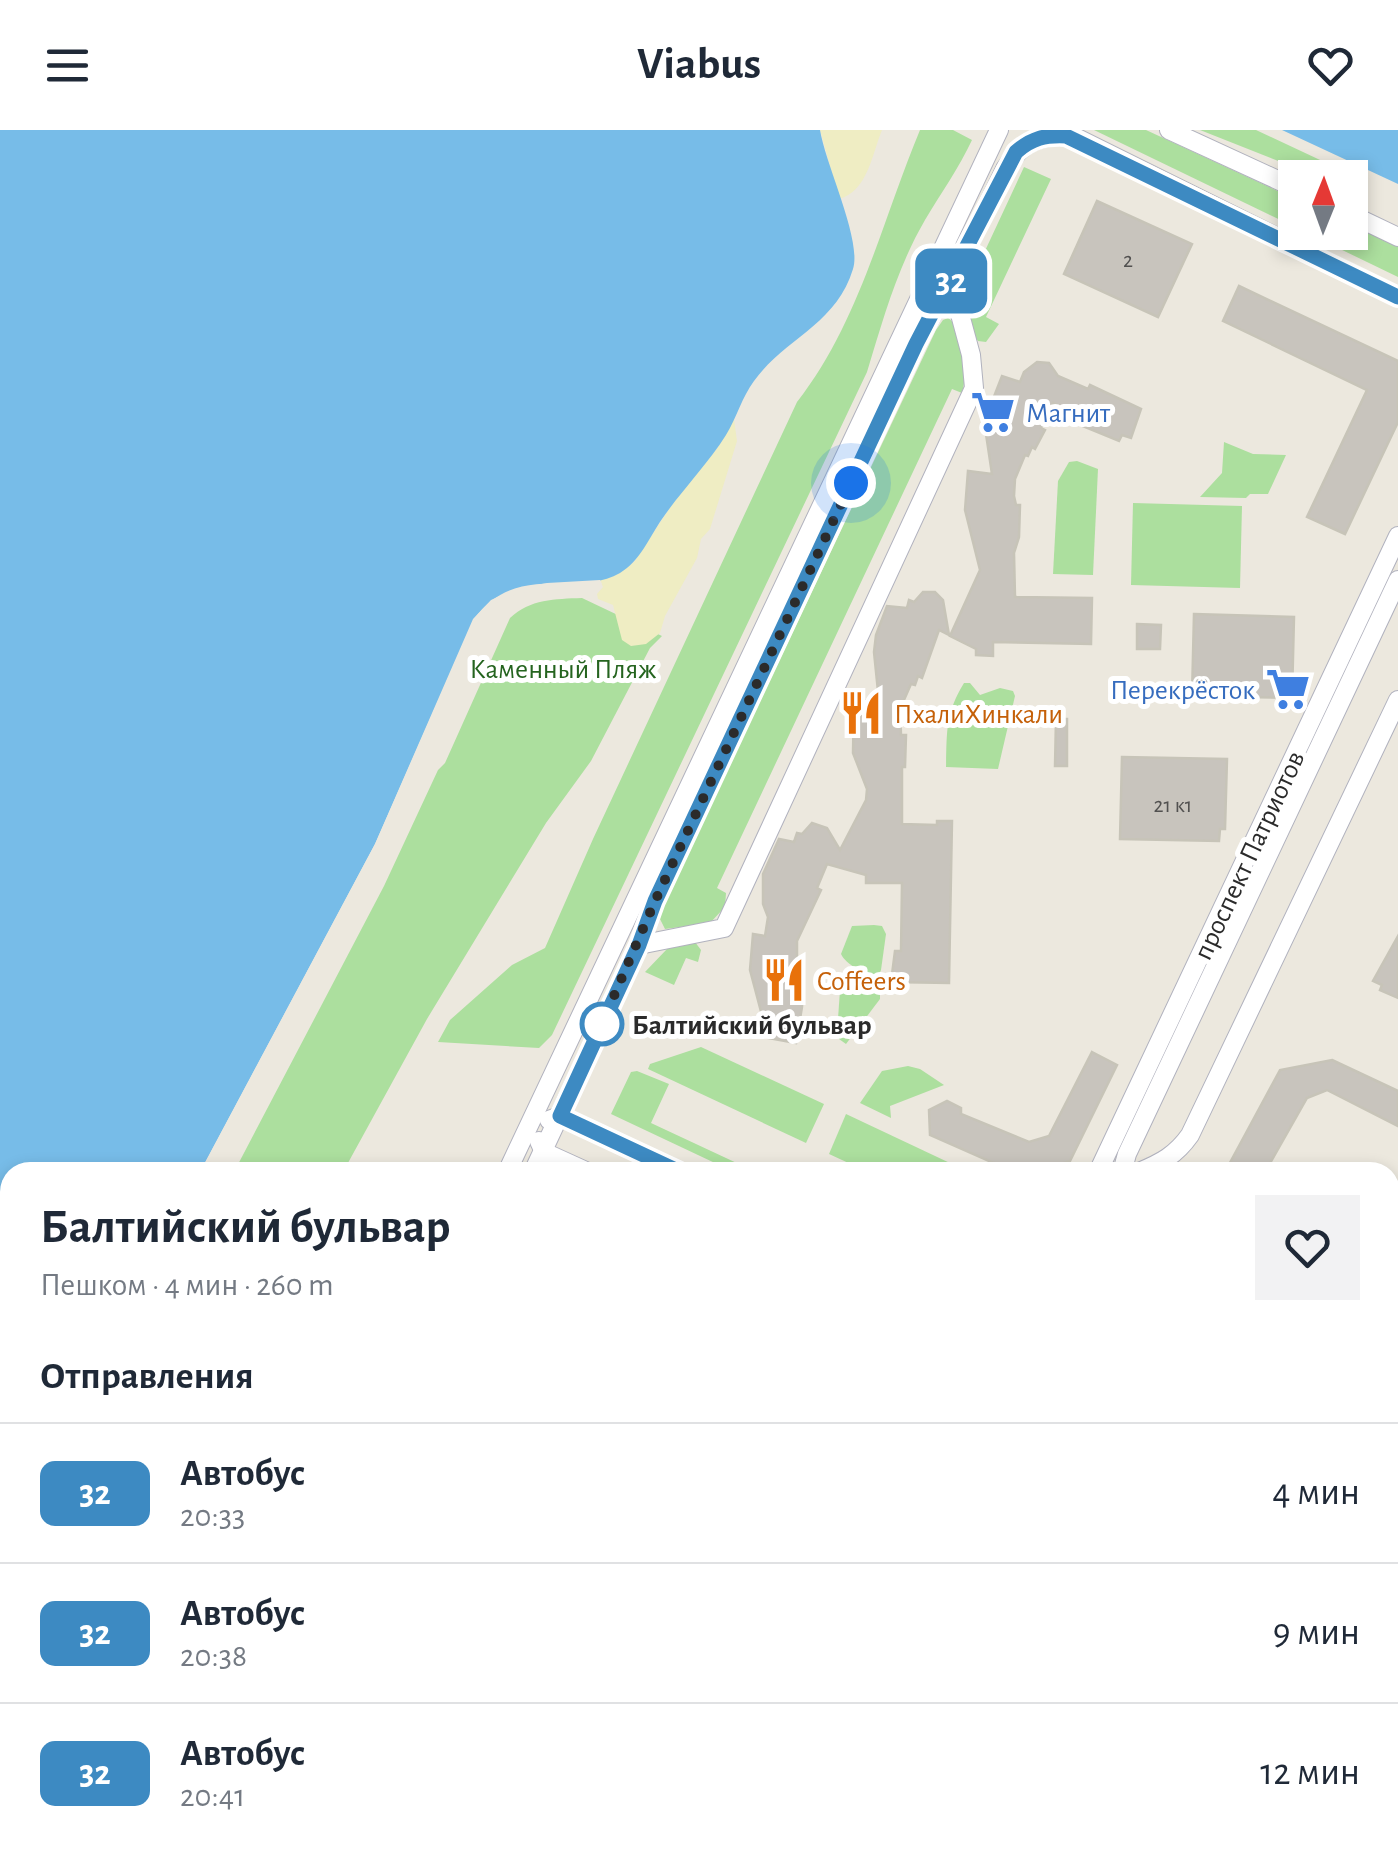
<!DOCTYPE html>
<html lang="ru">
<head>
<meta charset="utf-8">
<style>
  body { margin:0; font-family:"Alegreya Sans",sans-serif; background:#f2f2f3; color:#1f2937; height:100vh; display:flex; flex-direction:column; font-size:38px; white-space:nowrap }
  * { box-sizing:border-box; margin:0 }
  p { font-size:32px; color:#747a83 }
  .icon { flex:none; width:55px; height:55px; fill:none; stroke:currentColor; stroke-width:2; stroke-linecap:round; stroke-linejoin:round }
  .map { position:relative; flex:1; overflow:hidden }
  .sheet { position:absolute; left:0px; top:1032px; width:1400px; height:702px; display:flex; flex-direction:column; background:#fff; border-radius:30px 30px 0 0; box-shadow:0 5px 15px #0003 }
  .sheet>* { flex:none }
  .badge { padding:0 20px; border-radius:15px; font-size:35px; line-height:65px }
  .needle { width:65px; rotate:1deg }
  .fabs { position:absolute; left:1278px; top:30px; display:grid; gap:20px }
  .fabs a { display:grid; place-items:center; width:90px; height:90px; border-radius:0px; background:#fff; box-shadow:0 5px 15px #0003; font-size:50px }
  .you { position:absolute; width:50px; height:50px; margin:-25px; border:8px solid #fff; border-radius:50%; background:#1a73e8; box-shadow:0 0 0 15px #1a73e833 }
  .map>.badge { position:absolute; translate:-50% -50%; box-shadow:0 0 0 5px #fff }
  h2 { padding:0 40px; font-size:38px; line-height:90px }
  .round { display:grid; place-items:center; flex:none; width:105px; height:105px; border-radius:0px; background:#f2f2f3 }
  .summary { display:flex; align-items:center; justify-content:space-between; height:170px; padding:0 40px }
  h1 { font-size:48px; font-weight:700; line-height:75px }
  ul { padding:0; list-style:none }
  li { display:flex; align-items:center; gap:30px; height:140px; padding:0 40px; border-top:2px solid #e0e1e3 }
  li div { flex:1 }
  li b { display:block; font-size:38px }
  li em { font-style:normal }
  li .badge { min-width:110px; font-weight:700; text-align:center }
  header { display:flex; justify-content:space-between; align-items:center; height:130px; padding:0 40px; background:#fff; font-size:45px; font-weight:700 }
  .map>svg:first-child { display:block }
</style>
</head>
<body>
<header><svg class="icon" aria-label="menu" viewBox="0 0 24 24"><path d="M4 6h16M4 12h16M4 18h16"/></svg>Viabus<svg class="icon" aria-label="heart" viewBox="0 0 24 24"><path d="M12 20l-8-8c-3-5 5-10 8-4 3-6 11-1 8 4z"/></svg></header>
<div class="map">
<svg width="1398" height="1734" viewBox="0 0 1398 1734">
  <rect width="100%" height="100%" fill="#ece8de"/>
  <g fill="#acdf9e">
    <path d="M920,0H953L972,10C959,38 941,63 925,90C897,138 883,190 867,242L552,905L539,918L438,912L450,890L512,835L545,818L593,709L797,272C859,193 882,91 920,0Z"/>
    <path d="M1094,0H1146L1295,69V97Z"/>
    <path d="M1200,0H1256L1367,52L1364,65L1350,59V48L1319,47Z"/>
    <path d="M1024,37L1051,49L986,187L999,194L986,212L978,211L972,202L964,166Z"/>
    <path d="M1350,94L1398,116V147L1307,103L1350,102Z"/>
    <path d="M948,188C965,199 968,244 962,263L952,259L717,758L726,763L725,777L710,793L665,799L660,789L662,778L936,200L943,190Z"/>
    <path d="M1224,312L1253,324L1286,325L1268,364H1250L1246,368L1200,367L1222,343Z"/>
    <path d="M1077,331L1098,339L1093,445L1053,444L1058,351L1069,332Z"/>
    <path d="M1133,373L1242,376L1240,458L1131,455Z"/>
    <path d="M582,468L662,506L650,518L591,631L546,693L427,889L343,1042H234L384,756L438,640L445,633L510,488C530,469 555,469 582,468Z"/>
    <path d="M964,553H970L980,565L1000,558L1013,561L1015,566L998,639L946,637C947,602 945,584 964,553Z"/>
    <path d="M874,795L882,796L886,804L881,840L879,845C867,846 846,835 841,824L852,796Z"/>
    <path d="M695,812L701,820L698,832L686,828L674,855L645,842L667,819Z"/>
    <path d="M850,845L880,862V869L846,914L839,909L837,903L841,846Z"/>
    <path d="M701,917L824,974L806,1013L648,939L650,934Z"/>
    <path d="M908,936L920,939L944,955L890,976L891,988L860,973L882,941Z"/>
    <path d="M637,941L669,954L651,993L756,1042H734L611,984L631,942Z"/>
    <path d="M846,984L969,1042H868L829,1024Z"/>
    <path d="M10,1349V1499L0,1509V1360Z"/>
    <path d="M10,1506V1626L0,1613V1516Z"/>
  </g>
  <g fill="#efedc3">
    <path d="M820,0H882C872,24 868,61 839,69Z"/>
    <path d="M734,289L737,311L710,399L701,409L697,428L665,486L660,503L646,514L631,516L622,510L613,475L598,469L597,464L603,457L600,450L613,446L634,432L675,370L718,317Z"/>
  </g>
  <g fill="#77bce8">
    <path d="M0,0H820C826,36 862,110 853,139C836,195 785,208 754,251C742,267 737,287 726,305C707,335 682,360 662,389C649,408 640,431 620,443C575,469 518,430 474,489L375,714L200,1042H10V1307L0,1320Z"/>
    <path d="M1282,0H1398V55V54Z"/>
  </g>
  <path fill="#ece8de" d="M600,450L602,454L548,458L516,464L494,474L478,492L367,742L205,1042H200L375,714L473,489L491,470L515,459L547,453Z"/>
  <g fill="#c8c4bd" stroke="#c7c4b8" stroke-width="2.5">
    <path d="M1097,71L1192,114L1158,187L1064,144Z"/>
    <path d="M1239,156L1398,231V292L1345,404L1307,387L1367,260L1223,191Z"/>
    <path d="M1037,232L1049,233L1058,246L1088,259L1090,255L1141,279L1131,308L1122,305L1119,311L1073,292L1076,284L1053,273L1041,298L1045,300L1035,319L1032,317L1028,326L1025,325L1015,349L1014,366L1016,375H1020L1019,407L1014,423L1015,467L1092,468L1091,514L993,512V526L976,525V519L950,506L980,440L965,380L968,341L992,344L986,304L988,282L1002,246L1020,252L1024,242Z"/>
    <path d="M923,462H935L943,470L949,505L939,500L922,548L918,546L915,555L911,554L900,579L901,605H906L905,637H902V694L937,695V691H952L949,853L891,852L895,821H901L902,753H866V745L827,734L817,758L821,760L797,811V830L800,838L803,839L802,877L796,913L768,908L750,840L753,804L765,806L768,787L763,774V744L779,709L794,712L797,703L802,704L812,693L827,698L840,720L866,670L867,659L853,623L854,570L879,571L874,522L876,505L887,476L907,478L909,470L914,472Z"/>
    <path d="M1194,484L1294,487L1292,568L1192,566Z"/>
    <path d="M1137,494L1161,495L1160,519H1137Z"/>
    <path d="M1056,589H1067V636H1055Z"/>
    <path d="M1122,627L1227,629L1225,699H1220L1219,711L1120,709Z"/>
    <path d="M1398,806V868L1380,860L1382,855L1373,851Z"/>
    <path d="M1092,922L1117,935L1070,1031L1037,1042H1014L930,1005L929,980L947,971L961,978V984L1029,1012L1049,1006Z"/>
    <path d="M1332,930L1398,961V996L1327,960L1307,968L1265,1042H1225L1280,940Z"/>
  </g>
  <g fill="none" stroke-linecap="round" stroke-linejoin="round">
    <g stroke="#b1b2be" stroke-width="20">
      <g id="minor">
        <path d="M1061,0L1398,167"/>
        <path d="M1169,0L1295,58"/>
        <path d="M1350,84L1398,107"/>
        <path d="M639,815L724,798L974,258L971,225L951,151"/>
        <path d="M549,990L560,986L680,1042"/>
        <path d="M539,1011L544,1022L588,1042"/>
        <path d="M507,1042L999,0"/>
        <path d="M533,1042L639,815L655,771L916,214L951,151L1005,39C1021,14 1036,5 1066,6"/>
        <path d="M1098,1042L1398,406"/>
        <path d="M1122,1042L1127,1024L1398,450"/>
        <path d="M1139,1042C1161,1033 1176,1025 1190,1005L1398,570"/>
        <path d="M1390,1268L1398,1272"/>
        <path d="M1390,1380L1398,1384"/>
        <path d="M1390,1416L1398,1419"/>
        <path d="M1390,1476L1398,1480"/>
        <path d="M109,1725L115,1734"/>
        <path d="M737,1734L745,1725"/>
      </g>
    </g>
    <use href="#minor" stroke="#fff" stroke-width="18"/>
  </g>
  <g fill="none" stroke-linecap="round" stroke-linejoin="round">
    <g stroke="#fff" stroke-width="22">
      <path id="line" d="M680,1042L560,986L639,815L655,771L916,214L1016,22C1032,8 1045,5 1066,6L1398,167"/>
    </g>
    <use href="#line" stroke="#3d8ac2" stroke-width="15"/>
    <path stroke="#2b2b2b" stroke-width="10" stroke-dasharray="0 18" d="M602,894L601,896L655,771L851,353"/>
  </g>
  <defs>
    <g id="supermarket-bare" transform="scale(3.45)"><path d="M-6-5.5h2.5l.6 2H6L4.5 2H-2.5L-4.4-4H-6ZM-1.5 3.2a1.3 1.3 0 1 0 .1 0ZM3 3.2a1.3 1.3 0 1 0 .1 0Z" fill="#3f7fe0" stroke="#fff" stroke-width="2.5" paint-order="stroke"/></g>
    <g id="restaurant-bare" transform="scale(3.45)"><path d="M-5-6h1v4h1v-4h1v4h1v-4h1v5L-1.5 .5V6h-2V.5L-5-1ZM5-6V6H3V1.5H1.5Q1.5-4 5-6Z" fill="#e8710a" stroke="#fff" stroke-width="2.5" paint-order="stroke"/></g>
  </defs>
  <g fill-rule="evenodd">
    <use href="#supermarket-bare" x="993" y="282"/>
    <use href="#supermarket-bare" x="1288" y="559"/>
    <use href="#restaurant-bare" x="861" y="583"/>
    <use href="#restaurant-bare" x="784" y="850"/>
  </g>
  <circle fill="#fff" stroke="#3d8ac2" stroke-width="5" cx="602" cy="894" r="20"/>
  <g text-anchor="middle" stroke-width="10" stroke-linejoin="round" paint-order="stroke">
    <g font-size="22" fill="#525150">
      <text x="1128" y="137">2</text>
      <text x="1173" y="682">21 к1</text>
    </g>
    <g font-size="28" fill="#366cbe" stroke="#fff" text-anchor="start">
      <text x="1026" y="292">Магнит</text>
      <text x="1255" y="569" text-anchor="end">Перекрёсток</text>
    </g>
    <g font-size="28" fill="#25641f" stroke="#fff">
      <text x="563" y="548">Каменный Пляж</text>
    </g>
    <g font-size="28" fill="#c56008" stroke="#fff" text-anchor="start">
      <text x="894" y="593">ПхалиХинкали</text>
      <text x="817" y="860">Coffeers</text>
    </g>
    <g font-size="28" fill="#2b2b2b" stroke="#fff">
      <text transform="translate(1248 725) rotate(-65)" y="10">проспект Патриотов</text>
    </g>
    <g font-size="28" font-weight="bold" fill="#2b2b2b" stroke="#fff" text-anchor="start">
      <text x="632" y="904">Балтийский бульвар</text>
    </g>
  </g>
</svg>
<div class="fabs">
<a><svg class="needle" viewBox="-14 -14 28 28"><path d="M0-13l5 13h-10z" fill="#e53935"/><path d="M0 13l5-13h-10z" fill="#747a83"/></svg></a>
</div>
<div class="you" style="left:851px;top:353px"></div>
<b class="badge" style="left:951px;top:151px;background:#3d8ac2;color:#fff">32</b>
<section class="sheet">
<div class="summary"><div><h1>Балтийский бульвар</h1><p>Пешком · 4 мин · 260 m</p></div><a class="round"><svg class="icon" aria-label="heart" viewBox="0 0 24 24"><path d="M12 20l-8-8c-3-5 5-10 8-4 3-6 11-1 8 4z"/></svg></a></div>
<h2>Отправления</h2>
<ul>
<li><span class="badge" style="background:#3d8ac2;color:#fff">32</span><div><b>Автобус</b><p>20:33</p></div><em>4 мин</em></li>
<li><span class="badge" style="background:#3d8ac2;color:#fff">32</span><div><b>Автобус</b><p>20:38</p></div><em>9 мин</em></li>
<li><span class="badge" style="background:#3d8ac2;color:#fff">32</span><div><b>Автобус</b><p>20:41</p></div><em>12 мин</em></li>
</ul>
</section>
</div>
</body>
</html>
